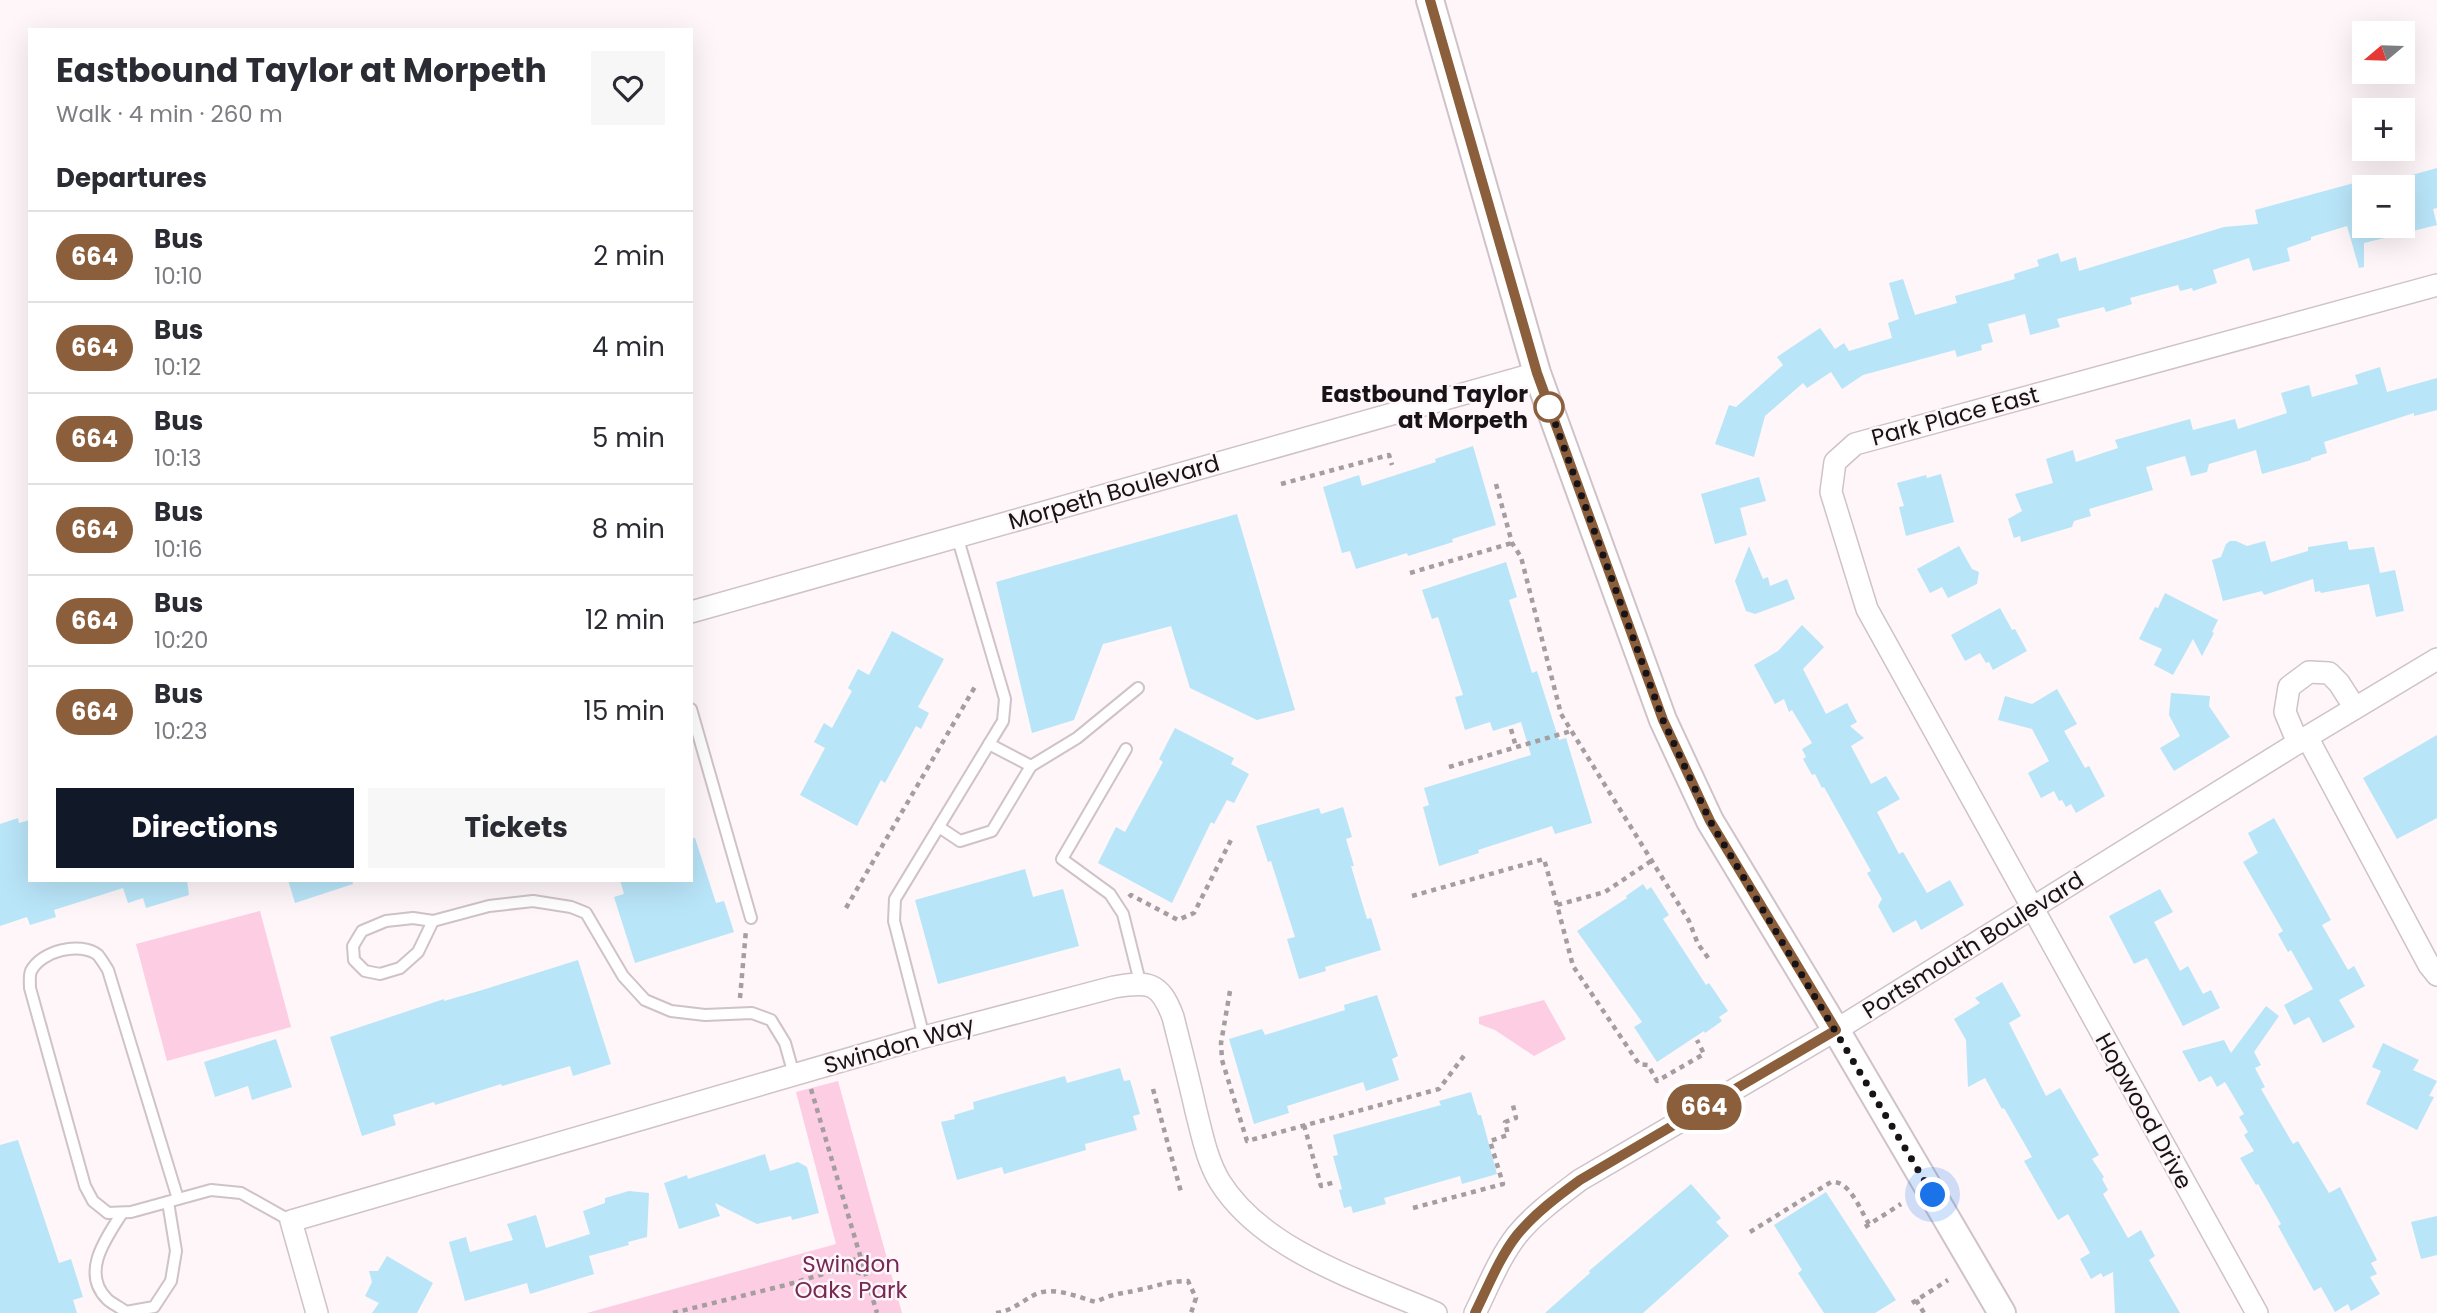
<!DOCTYPE html>
<html lang="en">
<head>
<meta charset="utf-8">
<style>
  body { margin:0; font-family:Poppins,sans-serif; background:#f7f7f7; color:#2b2b33; height:100vh; display:flex; flex-direction:column; font-size:26px; white-space:nowrap }
  * { box-sizing:border-box; margin:0 }
  p { font-size:23px; color:#7c7c81 }
  .icon { flex:none; width:38px; height:38px; fill:none; stroke:currentColor; stroke-width:2; stroke-linecap:round; stroke-linejoin:round }
  .map { position:relative; flex:1; overflow:hidden }
  .side { position:absolute; left:28px; top:28px; width:665px; height:854px; display:flex; flex-direction:column; background:#fff; border-radius:0px; box-shadow:0 7px 28px #0002 }
  .side>* { flex:none }
  .badge { padding:0 14px; border-radius:23px; font-size:24px; line-height:46px }
  .needle { width:46px; rotate:251deg }
  .controls { position:absolute; left:2352px; top:21px; display:grid; gap:14px }
  .controls a { display:grid; place-items:center; width:63px; height:63px; border-radius:0px; background:#fff; box-shadow:0 7px 28px #0002; font-size:35px }
  .you { position:absolute; width:35px; height:35px; margin:-18px; border:5px solid #fff; border-radius:50%; background:#1a73e8; box-shadow:0 0 0 10px #1a73e833 }
  .map>.badge { position:absolute; translate:-50% -50%; box-shadow:0 0 0 4px #fff }
  h2 { padding:0 28px; font-size:26px; line-height:63px }
  .round { display:grid; place-items:center; flex:none; width:74px; height:74px; border-radius:0px; background:#f7f7f7 }
  .head { display:flex; align-items:center; justify-content:space-between; height:119px; padding:0 28px }
  h1 { font-size:33px; font-weight:700; line-height:52px }
  .cta { display:flex; gap:14px; margin-top:auto; padding:14px 28px }
  .cta a { flex:1; height:80px; border-radius:0px; background:#111827; color:#fff; font-size:28px; font-weight:700; line-height:80px; text-align:center }
  .cta a+a { background:#f7f7f7; color:#2b2b33 }
  ul { padding:0; list-style:none }
  li { display:flex; align-items:center; gap:21px; height:91px; padding:0 28px; border-top:2px solid #e1e1e2 }
  li div { flex:1 }
  li b { display:block; font-size:26px }
  li em { font-style:normal }
  li .badge { min-width:77px; font-weight:700; text-align:center }
  .map>svg:first-child { display:block }
</style>
</head>
<body>
<div class="map">
<svg width="2437" height="1313" viewBox="0 0 2437 1313">
  <rect width="100%" height="100%" fill="#fef6f9"/>
  <g fill="#fdcde3">
    <path d="M260,911L291,1027L167,1061L136,944Z"/>
    <path d="M1544,1000L1566,1039L1534,1056L1495,1030L1479,1024V1017Z"/>
    <path d="M838,1081L902,1313H587L836,1244L796,1092Z"/>
  </g>
  <g fill="#b9e5f8">
    <path d="M2437,168V208L2433,209L2437,225L2364,243V267L2359,268L2347,226L2311,237V240L2287,248L2290,261L2253,271L2249,258L2213,270L2217,283L2193,291L2192,288L2180,291L2178,285L2130,298L2132,304L2106,312L2104,307L2057,319L2060,327L2030,335L2025,314L1988,324L1993,342L1981,345L1982,350L1957,357L1955,350L1863,375L1842,389L1831,372L1807,388L1803,383L1765,416L1754,457L1715,444L1729,405L1736,407L1783,365L1777,357L1820,328L1835,349L1844,343L1849,351L1892,338L1888,323L1899,319L1889,283L1903,279L1915,315L1957,303L1955,296L2015,279L2014,274L2039,266L2037,260L2058,253L2061,262L2076,257L2079,271L2224,227L2258,224L2255,210L2354,183L2364,218V226H2403V205L2408,203L2401,178Z"/>
    <path d="M2380,367L2387,392L2437,378V410L2414,416V413L2324,442L2327,453L2311,458V460L2262,474L2256,450L2209,464L2207,472L2191,476L2185,456L2146,467L2153,490L2089,509L2091,516L2074,521L2072,527L2021,542L2020,536L2014,538L2008,519L2022,511L2015,494L2053,483L2046,459L2073,450L2076,462L2118,448L2115,440L2190,419L2193,430L2235,419L2238,429L2287,413L2281,393L2309,385L2312,397L2358,384L2355,375Z"/>
    <path d="M1473,446L1496,525L1452,539L1453,542L1408,556L1407,553L1356,569L1350,551L1342,553L1323,487L1359,475L1362,486L1436,462L1435,459Z"/>
    <path d="M1941,474L1954,522L1906,536L1899,507L1904,506L1897,483L1926,475L1927,478Z"/>
    <path d="M1759,477L1766,501L1740,508L1747,535L1715,544L1701,494Z"/>
    <path d="M1237,514L1295,710L1257,720L1190,688L1171,626L1103,644L1074,720L1032,733L996,582Z"/>
    <path d="M2230,541H2236L2247,546L2265,541L2271,562L2308,551V547L2347,541L2349,550L2374,547L2380,573L2395,570L2404,611L2376,617L2369,584L2321,593L2320,591L2315,592L2313,579L2264,595L2262,591L2223,601L2212,560L2221,557L2226,544Z"/>
    <path d="M1749,546L1763,579L1768,577L1770,586L1787,579L1795,599L1755,614L1746,611L1735,581Z"/>
    <path d="M1959,546L1972,569L1979,572L1977,584L1948,598L1942,587L1930,593L1917,569Z"/>
    <path d="M1506,562L1517,597L1509,600L1532,673L1537,671L1559,740L1566,738L1592,823L1555,834L1552,826L1478,850L1479,853L1439,866L1423,807L1429,805L1424,788L1531,755L1521,722L1493,731L1490,722L1465,730L1455,697L1463,695L1438,617L1432,619L1422,590Z"/>
    <path d="M2165,593L2218,620L2212,632L2214,633L2202,656L2193,639L2173,675L2154,665L2162,649L2139,639L2155,607L2158,608Z"/>
    <path d="M2000,608L2012,630L2015,629L2027,651L1993,670L1989,662L1986,663L1980,653L1965,661L1951,635Z"/>
    <path d="M1802,625L1824,647L1803,669L1826,714L1847,703L1857,722L1850,726L1864,738L1851,746L1871,784L1886,776L1900,799L1877,812L1899,854L1903,852L1927,893L1950,880L1964,905L1921,930L1916,920L1893,933L1878,906L1882,899L1867,873L1871,871L1824,787L1822,788L1815,774L1812,775L1803,759L1806,757L1802,749L1812,743L1792,710L1789,712L1784,699L1775,704L1754,665L1778,651Z"/>
    <path d="M892,631L944,659L918,707L929,713L921,729L916,726L885,783L881,780L857,826L800,795L825,748L814,742L824,723L832,728L852,691L848,688L858,669L869,675Z"/>
    <path d="M2057,689L2077,724L2064,731L2085,768L2089,766L2105,796L2076,813L2071,804L2066,807L2062,800L2059,801L2054,791L2041,798L2028,773L2049,761L2032,729L1998,720L2005,696L2032,704Z"/>
    <path d="M2171,693L2210,696L2209,706L2230,737L2174,771L2160,748L2180,736L2169,715Z"/>
    <path d="M1175,728L1234,758L1231,764L1249,774L1234,803L1227,800L1214,824L1211,822L1172,903L1098,863L1116,827L1125,832L1163,762L1159,759Z"/>
    <path d="M2437,735V818L2397,839L2363,778Z"/>
    <path d="M1343,807L1352,837L1346,839L1354,866H1351L1367,919L1371,918L1381,950L1325,967L1326,971L1299,979L1287,939L1295,937L1271,861L1268,862L1256,826L1319,808L1321,814Z"/>
    <path d="M18,818L19,823L30,820V880H187L189,895L146,908L143,898L128,903L123,888L54,910L56,917L30,925L27,917L0,926V824Z"/>
    <path d="M2274,818L2331,920L2322,925L2348,970L2354,966L2365,986L2339,1000L2355,1027L2323,1043L2309,1017L2294,1025L2284,1005L2313,989L2291,950L2288,952L2278,934L2283,931L2243,862L2258,853L2248,833Z"/>
    <path d="M691,838H695L716,903L724,901L734,932L635,963L614,897L624,894L620,880H691Z"/>
    <path d="M1025,869L1033,897L1063,889L1079,946L938,984L915,900Z"/>
    <path d="M288,880H352L353,884L295,903Z"/>
    <path d="M1643,884L1647,890L1651,887L1669,915L1663,919L1706,985L1709,983L1728,1011L1719,1017L1722,1021L1705,1033L1704,1031L1657,1062L1634,1027L1642,1022L1577,931L1627,898L1626,896Z"/>
    <path d="M2160,889L2173,912L2154,922L2180,971L2188,966L2203,994L2211,990L2220,1008L2183,1026L2147,958L2134,964L2109,916Z"/>
    <path d="M578,960L611,1064L573,1076L570,1066L502,1086L501,1084L435,1105L434,1102L393,1115L396,1125L362,1136L330,1037L444,999V1001L479,991Z"/>
    <path d="M2002,982L2021,1016L2009,1023L2046,1096L2060,1088L2099,1155L2092,1159L2104,1177L2102,1179L2108,1190L2103,1194L2128,1238L2141,1230L2155,1256L2149,1260L2180,1313H2115L2113,1272L2103,1277L2101,1273L2091,1279L2080,1259L2090,1253L2068,1214L2058,1220L2024,1161L2032,1157L2004,1108L2002,1109L1985,1078L1968,1087L1966,1040L1954,1019L1980,1003L1975,998Z"/>
    <path d="M1377,995L1398,1056L1392,1059L1399,1080L1366,1091L1363,1082L1287,1106L1289,1113L1254,1124L1229,1039L1262,1029L1265,1035L1345,1010L1344,1005Z"/>
    <path d="M2266,1006L2279,1016L2254,1052L2261,1065L2255,1068L2265,1087L2261,1089L2293,1144L2298,1141L2329,1193L2340,1187L2377,1260L2371,1263L2377,1274L2370,1277L2380,1294L2351,1311L2348,1304L2335,1312L2321,1287L2314,1291L2278,1226L2281,1224L2258,1184L2256,1185L2240,1158L2254,1151L2244,1135L2248,1132L2239,1117L2244,1114L2225,1082L2217,1087L2211,1076L2199,1082L2182,1051L2224,1040L2231,1053Z"/>
    <path d="M276,1039L292,1087L252,1100L248,1086L215,1097L204,1062Z"/>
    <path d="M2383,1043L2419,1060L2413,1070L2437,1081L2429,1096L2434,1097L2417,1130L2366,1104L2381,1071L2372,1067Z"/>
    <path d="M1120,1068L1124,1081L1130,1080L1140,1114L1133,1116L1137,1130L1085,1144L1086,1150L1004,1174L1002,1167L957,1180L941,1122L955,1119L954,1115L974,1109L973,1102L1065,1076L1067,1083Z"/>
    <path d="M1471,1092L1478,1115H1481L1497,1174L1462,1184L1460,1176L1384,1198L1386,1204L1353,1213L1351,1206L1344,1208L1339,1190L1342,1189L1333,1156L1338,1155L1333,1135L1441,1105L1439,1101Z"/>
    <path d="M18,1140L59,1263L71,1259L83,1297L73,1300L77,1313H0V1145Z"/>
    <path d="M765,1154L770,1171L798,1162L807,1167L819,1213L792,1220L791,1216L757,1224L715,1203L720,1216L679,1229L664,1183L687,1175L688,1179Z"/>
    <path d="M1691,1184L1721,1218L1716,1222L1729,1236L1690,1271L1643,1313H1545L1590,1273L1589,1271Z"/>
    <path d="M629,1191L649,1193L647,1237L628,1242L629,1245L589,1256L594,1274L530,1294L527,1283L465,1301L449,1242L466,1237L470,1252L513,1240L507,1224L536,1215L546,1248L590,1234L583,1211L605,1203V1198Z"/>
    <path d="M1826,1192L1896,1300L1875,1313H1824L1798,1273L1802,1270L1774,1225Z"/>
    <path d="M2437,1216V1255L2421,1259L2411,1222Z"/>
    <path d="M387,1256L433,1283L417,1313H372L379,1303L365,1296L372,1282L369,1271H378Z"/>
  </g>
  <g fill="none" stroke-linecap="round" stroke-linejoin="round">
    <g stroke="#cfc2c8" stroke-width="14">
      <g id="service">
        <path d="M691,709L751,918"/>
        <path d="M989,744L1031,766"/>
        <path d="M1126,749L1062,859L1110,894L1123,914L1140,982"/>
        <path d="M939,827L960,841L992,831L1031,766L1077,738L1138,688"/>
        <path d="M433,921L418,952L400,968L380,974L365,971L354,960L353,946L362,931L386,921L413,918L433,921L489,906L533,901L571,907L586,913L623,976L645,1000L671,1011L705,1015L752,1013L771,1020L785,1043L794,1075"/>
        <path d="M924,1037L894,921L895,899L1003,721L1005,699L957,536"/>
        <path d="M178,1199L108,970C105,965 101,959 98,955C80,941 41,951 31,971C29,976 30,983 30,988L85,1186L93,1201L108,1213L131,1212L211,1190L241,1193L291,1221"/>
        <path d="M122,1213C107,1237 80,1272 107,1299C112,1304 120,1307 126,1312L154,1307L171,1281L176,1251L168,1202"/>
      </g>
    </g>
    <g stroke="#cfc2c8" stroke-width="24">
      <g id="minor">
        <path d="M691,612L1537,373"/>
        <path d="M2307,737L2429,965L2437,975"/>
        <path d="M2298,743L2285,712L2289,687L2309,672L2329,673L2339,683L2355,708"/>
        <path d="M317,1313L291,1221L924,1037L1114,987C1149,981 1160,982 1173,1017C1181,1049 1189,1080 1196,1111C1202,1134 1207,1161 1220,1182C1264,1252 1363,1281 1436,1313"/>
        <path d="M1475,1313C1488,1287 1499,1258 1517,1235C1534,1214 1559,1196 1580,1180L1836,1030L2307,737L2437,659"/>
        <path d="M2257,1313L1867,609L1831,492L1835,462L1855,444L2437,285"/>
      </g>
    </g>
    <g stroke="#cfc2c8" stroke-width="30">
      <path id="tertiary" d="M1430,0L1537,373L1663,720L1710,821L1836,1030L2002,1313"/>
    </g>
    <g stroke="#a59ea1" stroke-width="4.5" stroke-dasharray="5 5" stroke-linecap="butt">
      <path d="M1281,484L1389,455L1392,465"/>
      <path d="M1496,484L1512,543L1521,557L1561,714L1689,921L1698,944L1709,959"/>
      <path d="M1410,573L1512,543"/>
      <path d="M1511,729L1516,747"/>
      <path d="M1449,767L1571,731"/>
      <path d="M1651,861L1605,892L1557,905L1573,966L1639,1064L1648,1065L1657,1081L1704,1054L1697,1040"/>
      <path d="M1412,896L1544,859L1557,905"/>
      <path d="M1129,897L1131,895L1178,920L1194,913L1233,836"/>
      <path d="M846,908L976,685"/>
      <path d="M1230,991L1221,1043L1222,1060L1247,1141L1439,1089L1466,1053"/>
      <path d="M740,998L746,930"/>
      <path d="M811,1089L877,1313"/>
      <path d="M1153,1089L1181,1192"/>
      <path d="M1304,1125L1321,1186L1335,1182"/>
      <path d="M1413,1208L1503,1184L1490,1141L1508,1135L1505,1122L1516,1118L1512,1101"/>
      <path d="M1865,1227L1901,1204"/>
      <path d="M1750,1232L1831,1182C1850,1180 1860,1210 1869,1224"/>
      <path d="M844,1268L860,1255"/>
      <path d="M1916,1300L1924,1313"/>
      <path d="M1912,1303L1948,1280"/>
      <path d="M673,1313L786,1285L844,1268L865,1275"/>
      <path d="M996,1313C1012,1311 1022,1301 1036,1294C1055,1286 1077,1297 1096,1302C1113,1293 1121,1294 1138,1290C1159,1286 1165,1281 1188,1281L1196,1298L1191,1313"/>
    </g>
    <use href="#service" stroke="#fff" stroke-width="10"/>
    <use href="#minor" stroke="#fff" stroke-width="21"/>
    <use href="#tertiary" stroke="#fff" stroke-width="26"/>
  </g>
  <g fill="none" stroke-linecap="round" stroke-linejoin="round">
    <g stroke="#fff" stroke-width="16">
      <path id="line" d="M1430,0L1537,373L1663,720L1710,821L1836,1030L1580,1180C1558,1196 1534,1214 1517,1235C1499,1258 1488,1287 1475,1313"/>
    </g>
    <use href="#line" stroke="#8b5e3c" stroke-width="10"/>
    <path stroke="#181316" stroke-width="7" stroke-dasharray="0 12.6" d="M1549,407L1546,398L1663,720L1710,821L1933,1195"/>
  </g>
  <circle fill="#fff" stroke="#8b5e3c" stroke-width="3.5" cx="1549" cy="407" r="14"/>
  <g text-anchor="middle" stroke-width="5" stroke-linejoin="round" paint-order="stroke">
    <g font-size="23" font-weight="bold" fill="#181316" stroke="#fef6f9" text-anchor="end">
      <text x="1528" y="402">Eastbound Taylor<tspan x="1528" dy="26">at Morpeth</tspan></text>
    </g>
    <g font-size="23" fill="#181316" stroke="#fef6f9">
      <text transform="translate(1955 416) rotate(-15)" y="8">Park Place East</text>
      <text transform="translate(1114 492) rotate(-16)" y="8">Morpeth Boulevard</text>
      <text transform="translate(1973 945) rotate(-32)" y="8">Portsmouth Boulevard</text>
      <text transform="translate(899 1045) rotate(-16)" y="8">Swindon Way</text>
      <text transform="translate(2144 1111) rotate(61)" y="8">Hopwood Drive</text>
    </g>
    <g font-size="23" fill="#762954" stroke="#fef6f9">
      <text x="851" y="1272">Swindon<tspan x="851" dy="26">Oaks Park</tspan></text>
    </g>
  </g>
</svg>
<div class="controls">
<a><svg class="needle" viewBox="-14 -14 28 28"><path d="M0-13l5 13h-10z" fill="#e53935"/><path d="M0 13l5-13h-10z" fill="#7c7c81"/></svg></a>
<a>+</a>
<a>−</a>
</div>
<div class="you" style="left:1933px;top:1195px"></div>
<b class="badge" style="left:1704px;top:1107px;background:#8b5e3c;color:#fff">664</b>
<section class="side">
<div class="head"><div><h1>Eastbound Taylor at Morpeth</h1><p>Walk · 4 min · 260 m</p></div><a class="round"><svg class="icon" aria-label="heart" viewBox="0 0 24 24"><path d="M12 20l-8-8c-3-5 5-10 8-4 3-6 11-1 8 4z"/></svg></a></div>
<h2>Departures</h2>
<ul>
<li><span class="badge" style="background:#8b5e3c;color:#fff">664</span><div><b>Bus</b><p>10:10</p></div><em>2 min</em></li>
<li><span class="badge" style="background:#8b5e3c;color:#fff">664</span><div><b>Bus</b><p>10:12</p></div><em>4 min</em></li>
<li><span class="badge" style="background:#8b5e3c;color:#fff">664</span><div><b>Bus</b><p>10:13</p></div><em>5 min</em></li>
<li><span class="badge" style="background:#8b5e3c;color:#fff">664</span><div><b>Bus</b><p>10:16</p></div><em>8 min</em></li>
<li><span class="badge" style="background:#8b5e3c;color:#fff">664</span><div><b>Bus</b><p>10:20</p></div><em>12 min</em></li>
<li><span class="badge" style="background:#8b5e3c;color:#fff">664</span><div><b>Bus</b><p>10:23</p></div><em>15 min</em></li>
</ul>
<div class="cta"><a>Directions</a><a>Tickets</a></div>
</section>
</div>
</body>
</html>
